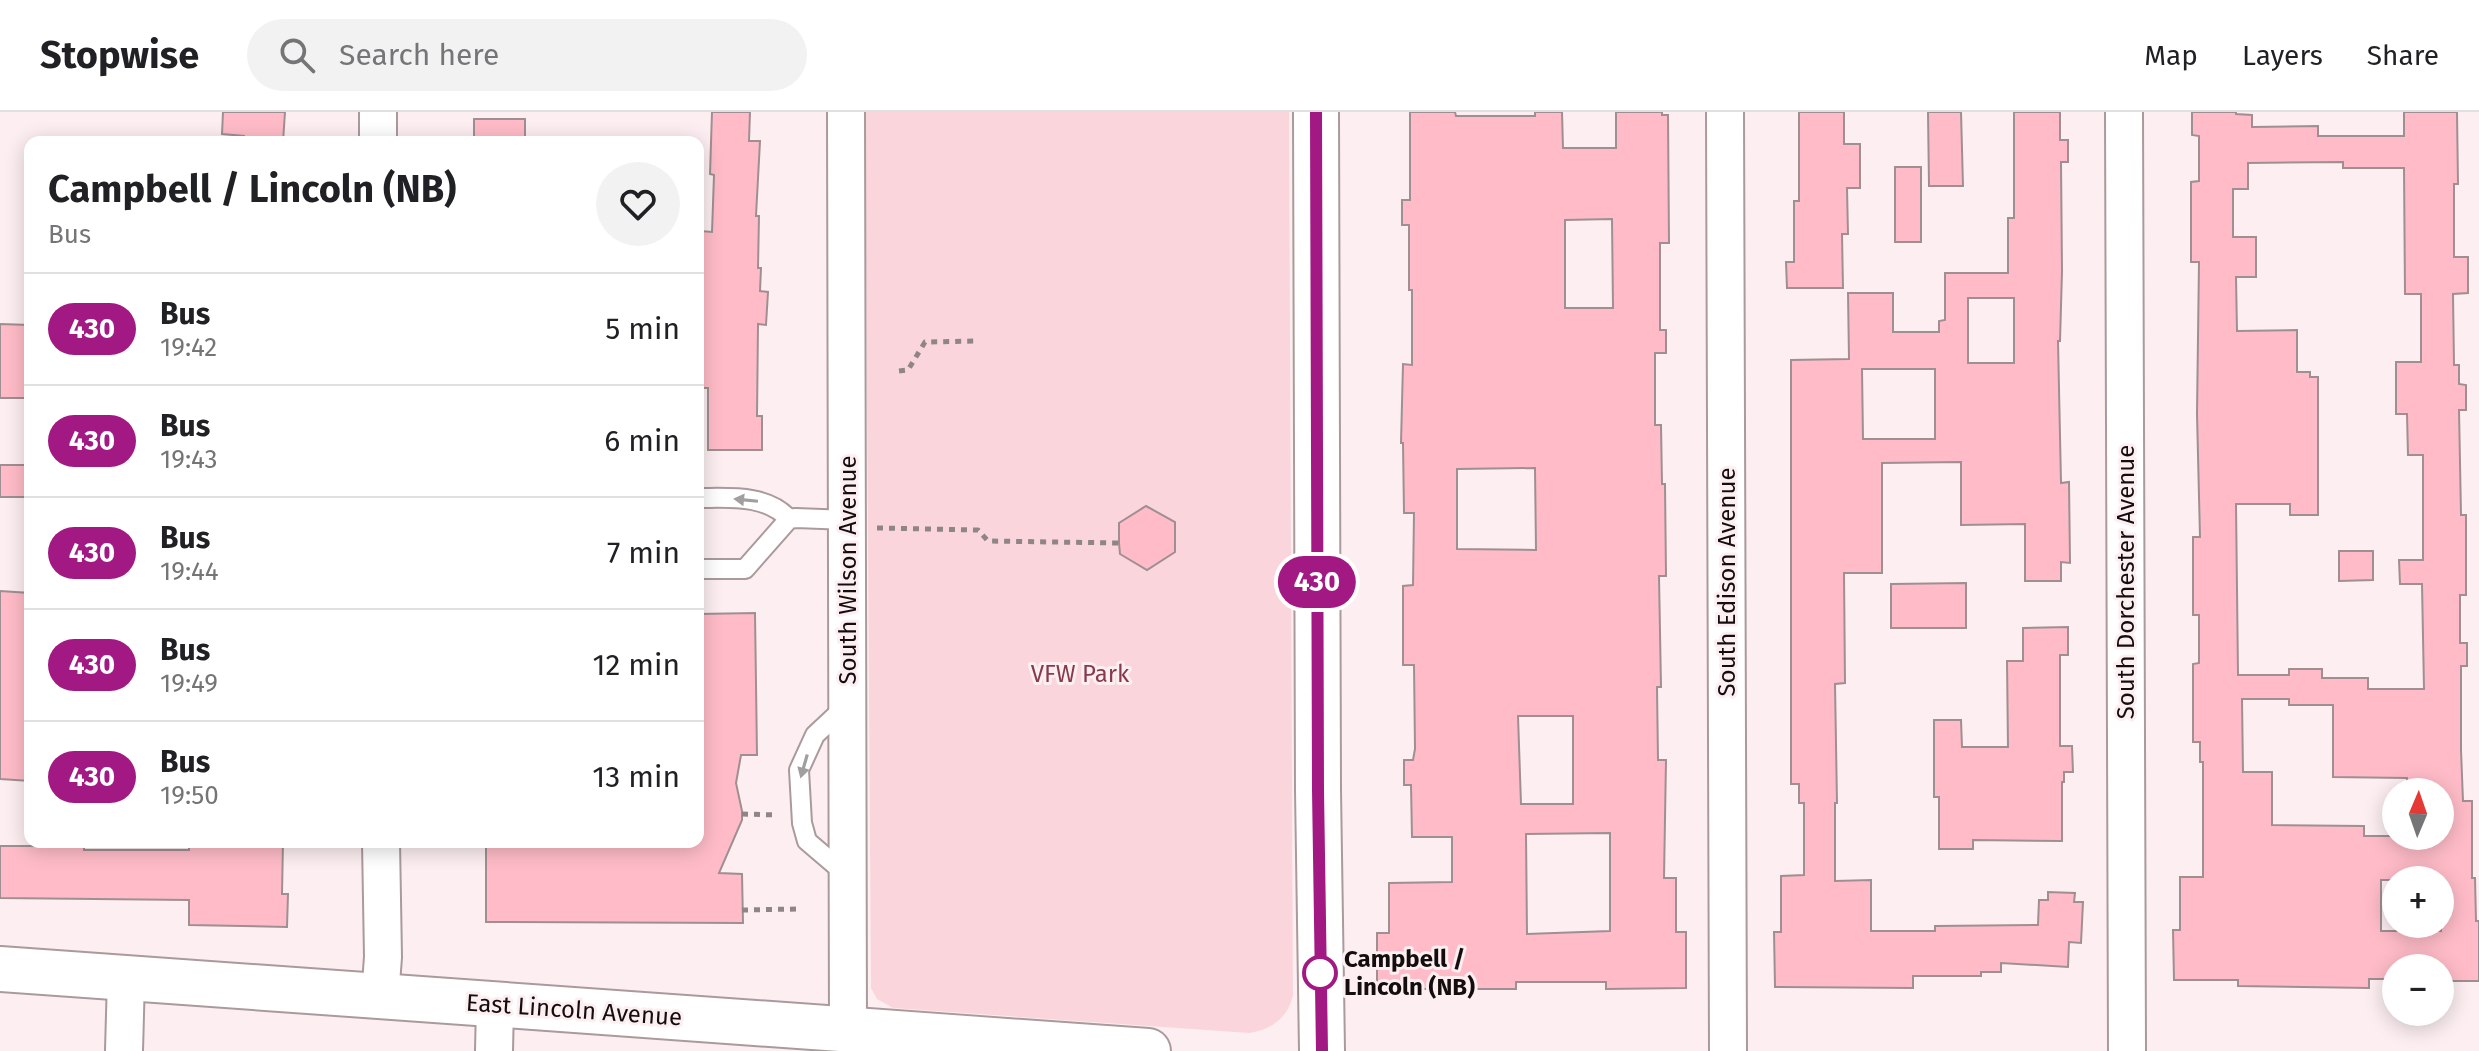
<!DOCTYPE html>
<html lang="en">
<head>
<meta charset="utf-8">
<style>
  body { margin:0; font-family:"Fira Sans",sans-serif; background:#f2f2f2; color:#202124; height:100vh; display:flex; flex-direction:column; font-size:30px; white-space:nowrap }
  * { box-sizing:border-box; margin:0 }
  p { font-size:26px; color:#757577 }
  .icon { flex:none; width:44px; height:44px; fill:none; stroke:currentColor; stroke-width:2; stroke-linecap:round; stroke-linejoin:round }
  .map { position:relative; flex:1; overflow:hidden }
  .sheet { position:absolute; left:24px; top:24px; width:680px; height:712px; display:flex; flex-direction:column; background:#fff; border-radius:16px; box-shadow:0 4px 20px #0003 }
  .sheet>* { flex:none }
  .badge { padding:0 16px; border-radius:26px; font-size:28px; line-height:52px }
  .needle { width:52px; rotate:2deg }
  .fabs { position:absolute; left:2382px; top:666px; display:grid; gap:16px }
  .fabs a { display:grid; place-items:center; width:72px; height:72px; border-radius:50%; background:#fff; box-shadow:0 4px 20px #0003; font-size:40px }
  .map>.badge { position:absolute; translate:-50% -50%; box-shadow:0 0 0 4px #fff }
  .round { display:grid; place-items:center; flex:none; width:84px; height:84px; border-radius:42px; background:#f2f2f2 }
  .headline { display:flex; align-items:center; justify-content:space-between; height:136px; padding:0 24px }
  h1 { font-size:38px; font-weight:700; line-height:60px }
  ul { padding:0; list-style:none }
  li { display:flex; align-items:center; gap:24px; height:112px; padding:0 24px; border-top:2px solid #e0e0e0 }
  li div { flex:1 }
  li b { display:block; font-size:30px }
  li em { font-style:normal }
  li .badge { min-width:88px; font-weight:700; text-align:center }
  header { display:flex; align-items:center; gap:48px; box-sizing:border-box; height:112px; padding:0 40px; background:#fff; border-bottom:2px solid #e0e0e0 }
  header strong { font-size:38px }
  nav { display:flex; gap:44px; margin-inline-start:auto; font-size:28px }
  .search { width:560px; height:72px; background:#f2f2f2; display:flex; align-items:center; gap:20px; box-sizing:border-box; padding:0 28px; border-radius:44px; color:#757577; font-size:30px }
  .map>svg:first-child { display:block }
</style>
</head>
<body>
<header>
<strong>Stopwise</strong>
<div class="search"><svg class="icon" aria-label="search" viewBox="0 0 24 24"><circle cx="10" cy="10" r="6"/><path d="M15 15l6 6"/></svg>Search here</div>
<nav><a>Map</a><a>Layers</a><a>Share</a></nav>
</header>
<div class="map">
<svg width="2479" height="939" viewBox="0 0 2479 939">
  <rect width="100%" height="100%" fill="#fdeff1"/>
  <path fill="#fad6dc" d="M865,0H1289L1293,883C1288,906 1271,918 1249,921L893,896L877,887L871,876Z"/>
  <g fill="#ffbcc8" stroke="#9f8f92" stroke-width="2" fill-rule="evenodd">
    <path d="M223,0H285L283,30H244V24L222,22Z"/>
    <path d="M712,0H750L749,29H760L756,104H759L758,156H761L760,179L768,180L766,213L758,212L757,304H762V338H708V276H698L701,119L712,120L714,63L710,62Z"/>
    <path d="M1410,0H1455L1456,4H1535V0H1562L1563,36H1616V0H1662V3H1668L1669,131H1660V218H1666V241H1655V313H1661L1662,372H1665L1666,464H1659L1661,575H1657L1658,648H1666L1664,766H1676V820H1686V876L1606,877V870H1516V877H1377V821H1389V771L1452,770V725H1412L1411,673H1404V648H1413L1415,637L1414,553H1403V474L1413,473L1414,401H1404L1403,331H1401L1403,252L1412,253V178H1409V113H1402V88H1410ZM1612,107L1613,196H1565V108ZM1535,356L1536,438L1457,437V357ZM1518,604H1573V692H1521ZM1610,721V819L1527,822L1526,722Z"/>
    <path d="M1799,0H1844V32H1860V76H1847L1848,122H1842L1843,176H1787L1786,150H1794V89H1799Z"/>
    <path d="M1928,0H1961L1963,74H1929Z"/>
    <path d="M2014,0H2060V28H2068V50H2061L2062,159L2060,229H2058L2061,371L2069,370L2070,451L2061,450V469H2025V412L1961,413V350L1882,351V461H1844L1845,571L1835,572L1837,691H1835V769L1871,768V819H1935V814L2038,813L2039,788H2048V780L2075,781L2074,790H2083L2081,831L2069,830L2068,855L2001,851V860H1981V864H1913V876L1775,875L1774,820H1781V764L1804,763V691H1799V672H1791V248L1849,247L1848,181H1893V220H1939V209L1945,208V161H2008V106H2014ZM1968,186H2014V251H1968ZM1862,257H1935V327H1863Z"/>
    <path d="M2192,0H2236V2L2252,3V15L2318,14V24H2404V0H2457L2458,72H2454V145H2468V181L2453,182L2454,253H2459V272L2466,273V298H2459L2461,403H2466V483H2460V531H2467V554H2461V638L2463,689H2472V766H2475L2476,809H2479V869H2441V856H2396V867H2369V876L2238,874V868H2174L2173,818H2180V765H2203V650H2200V630H2193V552L2199,551V503H2193V425H2200L2197,302L2199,150H2191V70L2199,69V24L2192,23ZM2343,50V56H2404L2405,182H2421V250H2396V302H2407L2408,343H2423V448H2399L2400,472H2422L2424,577H2368V566H2322V557H2289V563H2238L2236,392H2290V403H2318V265H2310V260H2297V218L2237,219L2236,165H2256V125H2233V77H2248V51ZM2242,587H2289V593H2333V665L2407,666V677H2440V724H2364V714L2272,713V660H2243ZM2381,768H2441V819H2381Z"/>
    <rect x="474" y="7" width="51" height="23"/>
    <rect x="1895" y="55" width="26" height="75"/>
    <path d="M0,212L30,213V286H0Z"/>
    <rect x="0" y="353" width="30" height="32"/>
    <path d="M1146,394L1175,410V440L1147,458L1120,442L1119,431V411Z"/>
    <path d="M2339,439H2373V468L2339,469Z"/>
    <path d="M1966,471V516H1891V472Z"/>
    <path d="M0,479L30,481V669L0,667Z"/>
    <path d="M755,501L757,643H741L736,671L742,699V708L719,761L742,762L743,811L486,810V730H698V502Z"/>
    <path d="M2068,515V543H2060V634H2072L2073,660H2064V670H2062V729L1973,728V737H1939V685H1934V608H1961L1962,635H2008L2007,549H2023V516Z"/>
    <path d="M189,730H283L282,782H288L287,815L189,813V788L0,786V734H84V738H189Z"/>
  </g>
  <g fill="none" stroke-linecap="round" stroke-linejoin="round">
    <g stroke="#aa9a9c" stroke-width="22">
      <g id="service">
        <path d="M698,386C729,386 766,382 789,407"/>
        <path d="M698,457H745L789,407L796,406L848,408"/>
        <path d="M846,594L815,623L799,658L802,711L807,729L848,764"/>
      </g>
    </g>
    <g stroke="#aa9a9c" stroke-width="40">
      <g id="minor">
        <path d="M378,0V30"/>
        <path d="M846,0L848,917"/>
        <path d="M1725,0L1728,939"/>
        <path d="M2124,0L2127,939"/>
        <path d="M380,885L383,845L381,730"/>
        <path d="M124,939L126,866"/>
        <path d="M494,939L495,893"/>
      </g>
    </g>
    <g stroke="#aa9a9c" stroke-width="48">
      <g id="tertiary">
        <path d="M1316,0L1318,678L1322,939"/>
        <path d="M0,857L1148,939"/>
      </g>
    </g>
    <g stroke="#8f8586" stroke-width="5" stroke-dasharray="6 6" stroke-linecap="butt">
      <path d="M899,259L908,258L925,230L977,229"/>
      <path d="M877,416L978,418L988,429L1119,431"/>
      <path d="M742,702L778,703"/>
      <path d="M742,798L799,797"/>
    </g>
    <use href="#service" stroke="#fff" stroke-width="18"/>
    <use href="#minor" stroke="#fff" stroke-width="36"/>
    <use href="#tertiary" stroke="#fff" stroke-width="44"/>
  </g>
  <defs><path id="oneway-solid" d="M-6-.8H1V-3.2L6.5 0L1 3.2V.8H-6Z" transform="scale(2)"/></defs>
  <g fill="#a19e9f">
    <use href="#oneway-solid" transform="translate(746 388) rotate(-174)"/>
    <use href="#oneway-solid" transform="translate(804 654) rotate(106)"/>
  </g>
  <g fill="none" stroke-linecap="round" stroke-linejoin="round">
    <g stroke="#fff" stroke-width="18">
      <path id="line" d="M1316,0L1318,678L1322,939"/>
    </g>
    <use href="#line" stroke="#a31984" stroke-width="12"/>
  </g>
  <circle fill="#fff" stroke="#a31984" stroke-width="4" cx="1320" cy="861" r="16"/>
  <g text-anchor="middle" stroke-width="6" stroke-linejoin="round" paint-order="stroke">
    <g font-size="24" fill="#130d0e" stroke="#fdeff1">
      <text transform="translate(848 458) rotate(-90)" y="8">South Wilson Avenue</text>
      <text transform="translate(1727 470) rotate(-90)" y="8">South Edison Avenue</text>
      <text transform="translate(2126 470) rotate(-90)" y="8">South Dorchester Avenue</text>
      <text transform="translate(574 898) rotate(4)" y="8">East Lincoln Avenue</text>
    </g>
    <g font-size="24" fill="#883a4d" stroke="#fdeff1">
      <text x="1080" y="570">VFW Park</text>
    </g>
    <g font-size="24" font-weight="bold" fill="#130d0e" stroke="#fdeff1" text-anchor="start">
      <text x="1344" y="855">Campbell /<tspan x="1344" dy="28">Lincoln (NB)</tspan></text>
    </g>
  </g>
</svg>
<div class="fabs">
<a><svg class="needle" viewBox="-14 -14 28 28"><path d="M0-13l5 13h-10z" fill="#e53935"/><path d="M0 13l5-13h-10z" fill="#757577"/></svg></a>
<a>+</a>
<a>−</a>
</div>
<b class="badge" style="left:1317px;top:470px;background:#a31984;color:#fff">430</b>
<section class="sheet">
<div class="headline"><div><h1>Campbell / Lincoln (NB)</h1><p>Bus</p></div><a class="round"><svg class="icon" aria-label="heart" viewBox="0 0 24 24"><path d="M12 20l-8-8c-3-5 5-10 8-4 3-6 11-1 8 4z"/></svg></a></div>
<ul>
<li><span class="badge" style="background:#a31984;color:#fff">430</span><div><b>Bus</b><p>19:42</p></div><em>5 min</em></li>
<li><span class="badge" style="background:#a31984;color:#fff">430</span><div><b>Bus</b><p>19:43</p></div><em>6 min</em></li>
<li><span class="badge" style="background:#a31984;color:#fff">430</span><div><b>Bus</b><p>19:44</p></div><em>7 min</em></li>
<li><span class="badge" style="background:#a31984;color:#fff">430</span><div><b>Bus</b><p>19:49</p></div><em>12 min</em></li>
<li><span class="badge" style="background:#a31984;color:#fff">430</span><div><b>Bus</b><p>19:50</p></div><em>13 min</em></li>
</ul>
</section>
</div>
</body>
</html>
